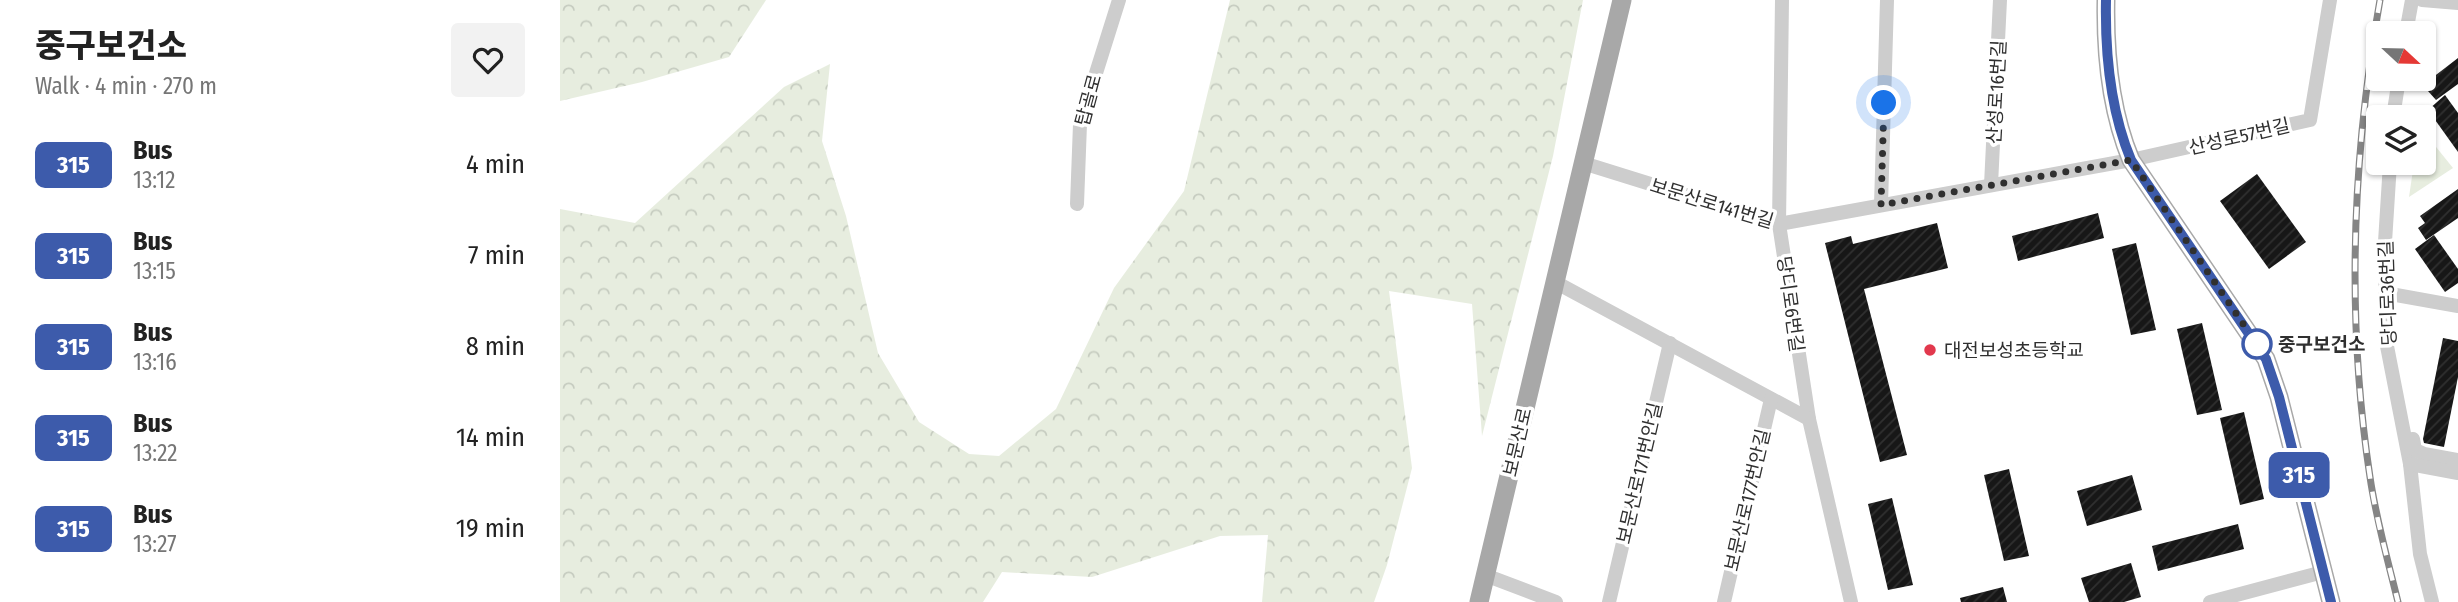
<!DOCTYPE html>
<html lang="en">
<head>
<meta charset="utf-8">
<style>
  body { margin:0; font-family:"Fira Sans Condensed","Noto Sans KR",sans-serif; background:#f2f2f2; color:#222; height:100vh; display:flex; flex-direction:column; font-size:26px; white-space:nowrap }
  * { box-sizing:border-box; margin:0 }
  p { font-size:23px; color:#767676 }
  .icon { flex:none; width:38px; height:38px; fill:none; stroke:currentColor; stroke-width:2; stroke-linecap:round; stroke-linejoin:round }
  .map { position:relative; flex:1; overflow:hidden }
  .sheet { display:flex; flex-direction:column; background:#fff; width:560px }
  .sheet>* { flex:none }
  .badge { padding:0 14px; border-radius:10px; font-size:24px; line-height:46px }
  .needle { width:46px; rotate:112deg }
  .fabs { position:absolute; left:1806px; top:21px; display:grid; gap:14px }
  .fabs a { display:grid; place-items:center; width:70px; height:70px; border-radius:7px; background:#fff; box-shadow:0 2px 5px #0004; font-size:35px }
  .you { position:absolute; width:35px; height:35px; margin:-18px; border:5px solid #fff; border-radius:50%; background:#1a73e8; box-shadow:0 0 0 10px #1a73e833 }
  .map>.badge { position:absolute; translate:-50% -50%; box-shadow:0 0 0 4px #fff }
  .round { display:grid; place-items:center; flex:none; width:74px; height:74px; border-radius:7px; background:#f2f2f2 }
  .headline { display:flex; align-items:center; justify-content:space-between; height:119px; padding:0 35px }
  h1 { font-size:33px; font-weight:800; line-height:52px }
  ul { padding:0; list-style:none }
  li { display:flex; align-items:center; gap:21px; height:91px; padding:0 35px }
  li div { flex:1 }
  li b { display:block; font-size:26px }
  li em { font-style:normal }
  li .badge { min-width:77px; font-weight:700; text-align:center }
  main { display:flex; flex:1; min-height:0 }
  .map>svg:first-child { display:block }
</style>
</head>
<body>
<main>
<section class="sheet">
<div class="headline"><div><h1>중구보건소</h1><p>Walk · 4 min · 270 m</p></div><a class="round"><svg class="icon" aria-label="heart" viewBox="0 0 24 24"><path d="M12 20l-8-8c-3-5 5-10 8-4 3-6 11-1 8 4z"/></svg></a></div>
<ul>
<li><span class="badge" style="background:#3d5bab;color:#fff">315</span><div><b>Bus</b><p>13:12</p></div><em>4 min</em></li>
<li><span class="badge" style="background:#3d5bab;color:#fff">315</span><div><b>Bus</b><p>13:15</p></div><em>7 min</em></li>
<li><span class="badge" style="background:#3d5bab;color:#fff">315</span><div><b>Bus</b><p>13:16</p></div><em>8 min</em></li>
<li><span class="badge" style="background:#3d5bab;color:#fff">315</span><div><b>Bus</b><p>13:22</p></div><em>14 min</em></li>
<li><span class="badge" style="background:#3d5bab;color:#fff">315</span><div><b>Bus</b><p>13:27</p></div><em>19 min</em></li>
</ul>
</section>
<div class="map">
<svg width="1898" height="602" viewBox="0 0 1898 602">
  <defs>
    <pattern id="forest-crowns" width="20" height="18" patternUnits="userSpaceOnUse" patternTransform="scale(1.75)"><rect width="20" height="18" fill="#e7eddf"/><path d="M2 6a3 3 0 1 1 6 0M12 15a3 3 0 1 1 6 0" fill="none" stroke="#c6ccc0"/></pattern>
    <pattern id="building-hatch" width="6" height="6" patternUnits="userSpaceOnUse" patternTransform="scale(1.75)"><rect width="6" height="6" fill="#171717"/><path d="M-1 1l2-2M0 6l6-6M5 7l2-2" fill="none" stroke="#303030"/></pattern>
  </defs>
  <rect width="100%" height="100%" fill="#fff"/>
  <path fill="#e7eddf" d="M1864,132L1893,168L1849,197L1854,163H1864Z"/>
  <g fill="url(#forest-crowns)">
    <path d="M0,0H206L169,57L82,82L0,101Z"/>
    <path d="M670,0H1023L993,156L922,436L912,304L829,291L852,468L827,565L814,602H702L708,535L660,536L532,577L442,572L423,602H0V209L75,223L224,87L270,64L262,141L286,216L318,353L359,422L409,454L439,456L496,409L554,288L624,191Z"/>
  </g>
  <g fill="url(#building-hatch)">
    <path d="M1898,58V84L1876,100L1868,91L1876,85L1872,78Z"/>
    <path d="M1885,95L1898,113V152L1868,110Z"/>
    <path d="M1697,174L1746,242L1709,269L1660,201Z"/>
    <path d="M1898,189V218L1866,240L1858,228L1865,223L1860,216Z"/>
    <path d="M1538,213L1544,238L1458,261L1452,236Z"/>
    <path d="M1377,223L1388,268L1304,289L1347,455L1320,462L1265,243L1291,236L1293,244Z"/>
    <path d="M1874,235L1898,269V283L1885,292L1855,249Z"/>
    <path d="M1576,243L1596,330L1571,335L1552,249Z"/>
    <path d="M1642,323L1662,410L1637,415L1617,329Z"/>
    <path d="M1883,338L1898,341V377L1884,447L1864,443L1863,439Z"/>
    <path d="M1684,412L1704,499L1680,505L1660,418Z"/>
    <path d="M1449,469L1469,556L1444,561L1424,475Z"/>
    <path d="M1572,475L1582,510L1527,526L1517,491Z"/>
    <path d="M1332,498L1353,585L1328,590L1308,504Z"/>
    <path d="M1678,524L1684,549L1598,571L1592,546Z"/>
    <path d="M1571,563L1581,597L1564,602H1529L1521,578Z"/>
    <path d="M1443,587L1447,602H1401L1400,598Z"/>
  </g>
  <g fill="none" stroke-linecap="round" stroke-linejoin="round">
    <g stroke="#cdcdcd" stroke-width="14">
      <path d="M1222,0L1219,224L1249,419L1291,602"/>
      <path d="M1862,0L1898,3"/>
      <path d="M1846,33L1852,0"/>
      <path d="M1833,117L1839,79"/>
      <path d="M1023,163L1219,224L1571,160L1750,120L1770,0"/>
      <path d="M1830,163L1825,242L1826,341L1850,464L1860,554L1872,602"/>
      <path d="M1431,185L1440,0"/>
      <path d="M517,204L520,124L559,0"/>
      <path d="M1321,205L1327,0"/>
      <path d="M995,282L1249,419"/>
      <path d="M1825,293L1898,306"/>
      <path d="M1853,439L1855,450L1864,454L1898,460"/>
      <path d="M1850,464L1898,473"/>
      <path d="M925,575L996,602"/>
      <path d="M1049,602L1110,343"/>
      <path d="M1164,602L1211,399"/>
      <path d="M1650,602L1763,572"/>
    </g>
    <g stroke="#a8a8a8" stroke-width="19">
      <path d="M1546,0C1545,52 1551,112 1571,160L1706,359L1719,397L1771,602"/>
      <path d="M919,602L1062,0"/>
    </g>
    <g stroke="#858585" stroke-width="7">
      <path id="rail" d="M1820,0C1792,158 1786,318 1810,477C1816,519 1828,561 1838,602"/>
    </g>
    <use href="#rail" stroke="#fff" stroke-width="4.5" stroke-dasharray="13" stroke-linecap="butt"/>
  </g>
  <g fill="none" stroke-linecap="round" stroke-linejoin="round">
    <g stroke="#fff" stroke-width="16">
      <path id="line" d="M1546,0C1545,52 1551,112 1571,160L1706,359L1719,397L1771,602"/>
    </g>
    <use href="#line" stroke="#3d5bab" stroke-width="10"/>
    <path stroke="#303030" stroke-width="7" stroke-dasharray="0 12.6" d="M1324,103L1321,205L1571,160L1697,344"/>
  </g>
  <circle fill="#fff" stroke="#3d5bab" stroke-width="3.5" cx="1697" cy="344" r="14"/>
  <circle fill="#e2384d" stroke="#fff" stroke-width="2.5" cx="1370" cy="350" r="7"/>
  <g text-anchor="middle" stroke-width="7" stroke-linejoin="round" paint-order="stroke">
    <g font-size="19" fill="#303030" stroke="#fff">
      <text transform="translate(1436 92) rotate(-87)" y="7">산성로16번길</text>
      <text transform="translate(528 100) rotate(-75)" y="7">탑골로</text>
      <text transform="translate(1679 136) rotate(-13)" y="7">산성로57번길</text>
      <text transform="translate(1152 203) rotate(17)" y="7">보문산로141번길</text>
      <text transform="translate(1827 293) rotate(-92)" y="7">당디로36번길</text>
      <text transform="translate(1231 304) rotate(82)" y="7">당디로6번길</text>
      <text transform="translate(957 442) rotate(-77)" y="7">보문산로</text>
      <text transform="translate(1079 473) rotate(-77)" y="7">보문산로171번안길</text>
      <text transform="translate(1187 500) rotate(-77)" y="7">보문산로177번안길</text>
    </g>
    <g font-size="19" font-weight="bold" fill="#303030" stroke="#fff" text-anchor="start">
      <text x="1718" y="351">중구보건소</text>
    </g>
    <g font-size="19" fill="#303030" stroke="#fff" text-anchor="start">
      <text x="1384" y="357">대전보성초등학교</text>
    </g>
  </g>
</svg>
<div class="fabs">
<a><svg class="needle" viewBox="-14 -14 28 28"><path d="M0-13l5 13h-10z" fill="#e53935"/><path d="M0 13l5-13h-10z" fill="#767676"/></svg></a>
<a><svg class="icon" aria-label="layers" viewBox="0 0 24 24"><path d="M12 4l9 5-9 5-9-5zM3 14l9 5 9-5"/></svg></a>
</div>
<div class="you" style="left:1324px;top:103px"></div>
<b class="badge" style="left:1739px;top:475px;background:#3d5bab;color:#fff">315</b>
</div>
</main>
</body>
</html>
